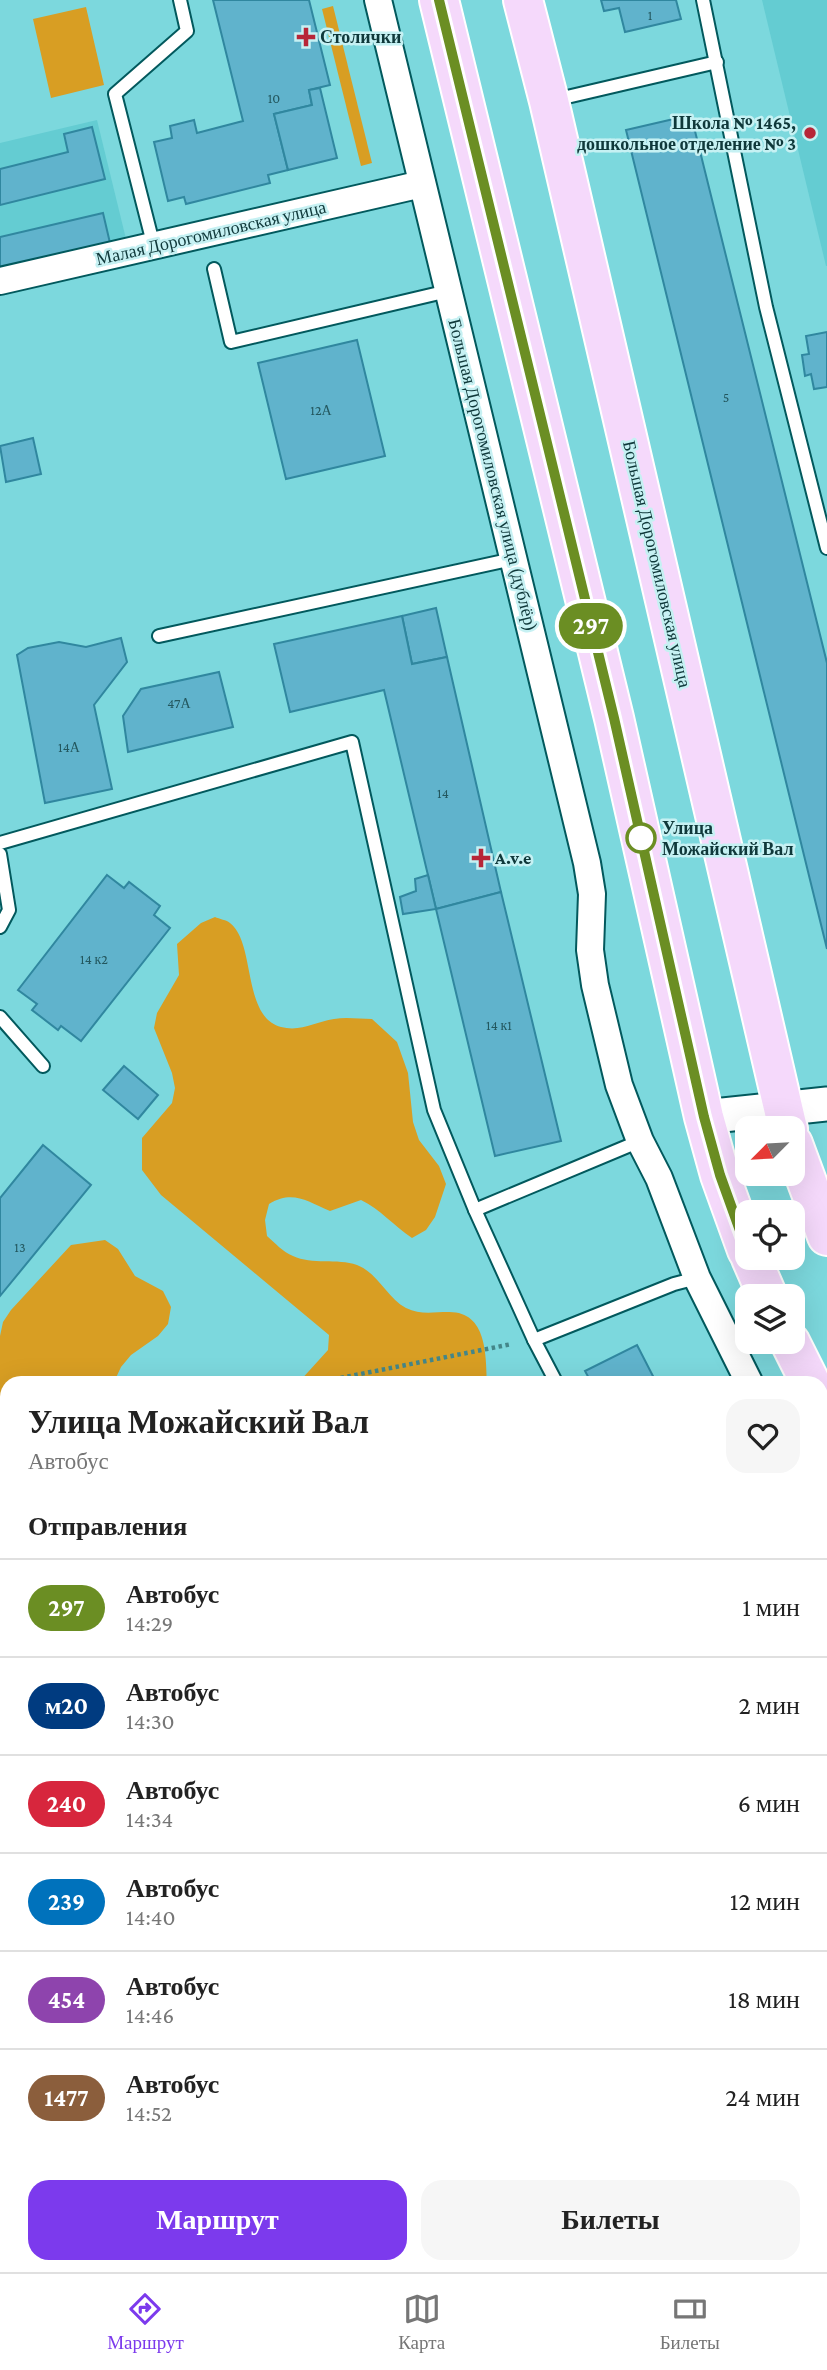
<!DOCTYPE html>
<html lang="ru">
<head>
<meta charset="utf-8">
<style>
  body { margin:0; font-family:"Crimson Pro",serif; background:#f6f6f6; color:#222; height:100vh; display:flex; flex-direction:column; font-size:26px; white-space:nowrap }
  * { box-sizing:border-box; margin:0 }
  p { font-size:23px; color:#767676 }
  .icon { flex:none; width:38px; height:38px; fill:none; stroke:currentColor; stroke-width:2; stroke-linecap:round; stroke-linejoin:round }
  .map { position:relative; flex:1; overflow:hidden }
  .drawer { position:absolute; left:0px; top:1376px; width:828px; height:898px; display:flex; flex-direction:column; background:#fff; border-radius:21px 21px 0 0; box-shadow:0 7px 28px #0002 }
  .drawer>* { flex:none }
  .badge { padding:0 14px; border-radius:23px; font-size:24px; line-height:46px }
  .needle { width:46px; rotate:246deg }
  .controls { position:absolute; left:735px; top:1116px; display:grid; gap:14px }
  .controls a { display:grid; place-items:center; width:70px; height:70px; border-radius:14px; background:#fff; box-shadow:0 7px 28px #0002; font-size:35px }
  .map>.badge { position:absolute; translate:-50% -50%; box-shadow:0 0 0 4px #fff }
  h2 { padding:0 28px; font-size:26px; line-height:63px }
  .round { display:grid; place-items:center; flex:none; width:74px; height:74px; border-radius:21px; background:#f6f6f6 }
  .headline { display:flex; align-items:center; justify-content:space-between; height:119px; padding:0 28px }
  h1 { font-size:33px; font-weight:600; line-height:52px }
  .cta { display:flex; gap:14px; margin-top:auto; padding:14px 28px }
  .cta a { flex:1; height:80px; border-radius:21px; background:#7c3aed; color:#fff; font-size:28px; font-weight:600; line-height:80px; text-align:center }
  .cta a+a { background:#f6f6f6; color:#222 }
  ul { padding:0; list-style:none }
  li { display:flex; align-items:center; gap:21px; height:98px; padding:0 28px; border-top:2px solid #e0e0e0 }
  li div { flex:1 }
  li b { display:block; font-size:26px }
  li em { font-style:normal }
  li .badge { min-width:77px; font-weight:700; text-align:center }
  .dock { display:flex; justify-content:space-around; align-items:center; height:98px; border-top:2px solid #e0e0e0; background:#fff; font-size:19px; color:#767676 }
  .dock a { display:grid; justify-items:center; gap:4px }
  .dock .selected { color:#7c3aed }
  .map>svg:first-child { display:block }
</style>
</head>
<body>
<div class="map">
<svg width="827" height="2272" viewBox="0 0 827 2272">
  <rect width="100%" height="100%" fill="#7cd8dd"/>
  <g fill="#64ccd2">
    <path d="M762,0H827V266H826Z"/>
    <path d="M97,120L127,243L0,273V143Z"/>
  </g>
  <g fill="#d89e23">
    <path d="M333,6L372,163L361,166L322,9Z"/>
    <path d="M86,7L104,85L51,98L33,19Z"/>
    <path d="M215,917C219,919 227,920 230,923C256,943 242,1017 281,1027C301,1032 315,1022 334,1019C346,1017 360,1019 372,1019L397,1042L408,1073L413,1122L419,1140L439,1166L446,1184L435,1217L426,1230L412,1238C394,1226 380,1209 361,1200L330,1211C306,1201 293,1190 269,1204L265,1220L267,1236C275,1243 283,1252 293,1256C312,1265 337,1258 357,1265C378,1273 387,1298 406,1308C420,1315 433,1312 448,1312C487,1311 486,1355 487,1382H299L328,1350L329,1335L161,1195L142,1170V1138L172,1103L175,1088L172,1073L154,1028L157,1013L179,975L177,944L201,923Z"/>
    <path d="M105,1240L118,1249L135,1276L163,1291L171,1307L168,1324L158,1336L131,1355L121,1367L114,1382H7V1435L0,1429V1336L3,1322L11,1310L71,1245Z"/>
    <path d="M827,1927V2106L821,2108V1932Z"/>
  </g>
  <g fill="#60b3cc" stroke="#30879f" stroke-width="2">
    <path d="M213,0H309L330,85L309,90L312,105L274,114L288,170L268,175L270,183L186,204L184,197L168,201L154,142L172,138L170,126L194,120L197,133L243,121Z"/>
    <path d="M601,0H676L681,19L625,32L619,8L604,11Z"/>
    <path d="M320,88L337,158L288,170L274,114L312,105L309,90Z"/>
    <path d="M691,115L827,663V949L626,130Z"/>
    <path d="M92,127L105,179L0,205V169L68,152L64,134Z"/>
    <path d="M103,213L110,243L0,269V237Z"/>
    <path d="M827,332V387L814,389L811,374L805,376L802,355L809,354L806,336Z"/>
    <path d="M357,340L385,456L286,479L258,363Z"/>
    <path d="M33,438L41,474L6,482L0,446Z"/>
    <path d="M436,608L447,657L412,664L402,616Z"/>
    <path d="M402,616L412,664L447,657L501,892L436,909L384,690L290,712L274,644Z"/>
    <path d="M121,638L127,662L94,705L112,789L45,803L17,655L28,648L59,642L86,647Z"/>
    <path d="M219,672L233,727L128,752L123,716L141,689Z"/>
    <path d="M107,875L124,888L129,882L160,906L154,915L170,928L81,1041L61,1026L58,1030L32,1010L37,1004L18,990Z"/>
    <path d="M428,875L436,909L403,914L400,897L416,891L415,879Z"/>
    <path d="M501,892L561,1141L495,1156L436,909Z"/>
    <path d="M124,1066L158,1095L138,1119L103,1090Z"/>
    <path d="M43,1145L91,1185L0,1296V1198Z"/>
    <path d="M637,1345L656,1382H591L585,1371Z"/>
    <path d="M825,1622L827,1703L821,1707V1624Z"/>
    <path d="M0,1894L7,1900V1980L0,1974Z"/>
    <path d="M256,2266H394L401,2272H263Z"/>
  </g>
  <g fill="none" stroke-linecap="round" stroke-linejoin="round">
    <g stroke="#02595d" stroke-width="16">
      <g id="service">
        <path d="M703,0L766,307L827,548"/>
        <path d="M554,100L717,62"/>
        <path d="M154,247L115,94L187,31L180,0"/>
        <path d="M214,269L231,342L448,291"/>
        <path d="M159,636L513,559"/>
        <path d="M0,843L352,742L434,1110L475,1210L534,1340"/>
        <path d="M0,854L9,910L0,927"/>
        <path d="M0,1017L43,1066"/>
        <path d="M475,1210L640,1141"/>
        <path d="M556,1382L534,1340L674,1284L697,1278"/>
        <path d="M821,1578L827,1575"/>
        <path d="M0,1760L7,1751"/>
      </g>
    </g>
    <g stroke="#02595d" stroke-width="30">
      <g id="minor">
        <path d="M378,0L587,863L592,894L590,950L595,985L619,1085L640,1141L659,1178L697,1278L749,1382"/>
        <path d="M0,281L422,184"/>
        <path d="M821,1515L827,1527"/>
      </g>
    </g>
    <g stroke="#02595d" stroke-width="37">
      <g id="tertiary">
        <path d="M704,1117L827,1104"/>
        <path d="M821,1853L827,1849"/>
      </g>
    </g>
    <g stroke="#fff" stroke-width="42">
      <g id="primary">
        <path d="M439,0L614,718L704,1117L720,1175L747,1250"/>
        <path d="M523,0L549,101L788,1129"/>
        <path d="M793,1144L827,1236"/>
        <path d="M751,1258L768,1297"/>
        <path d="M790,1342L810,1382"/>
        <path d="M821,1404L827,1417"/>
        <path d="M0,1605L7,1611"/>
        <path d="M0,1722L7,1727"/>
        <path d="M671,2266L678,2272"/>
        <path d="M790,2266L797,2272"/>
      </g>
    </g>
    <g stroke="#448689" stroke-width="4.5" stroke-dasharray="3.5 3.5" stroke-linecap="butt">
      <path d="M320,1382L512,1344"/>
      <path d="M0,1455L7,1461"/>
      <path d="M821,1894L827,1889"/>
      <path d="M821,2117L827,2116"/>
      <path d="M821,2183L827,2188"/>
    </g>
    <use href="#service" stroke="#fff" stroke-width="12"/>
    <use href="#minor" stroke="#fff" stroke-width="26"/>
    <use href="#tertiary" stroke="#fff" stroke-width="33"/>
    <use href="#primary" stroke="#f5d9fb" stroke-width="38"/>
  </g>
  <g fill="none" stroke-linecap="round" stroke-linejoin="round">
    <g stroke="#fff" stroke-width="16">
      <path id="line" d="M439,0L614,718L704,1117L720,1175L747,1250"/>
    </g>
    <use href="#line" stroke="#6b8e23" stroke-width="10"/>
  </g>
  <g fill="#b72638" stroke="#c6f1f3" stroke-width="2.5">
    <path d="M302.5 26.5h7v7h7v7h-7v7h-7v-7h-7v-7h7z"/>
    <circle cx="810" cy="133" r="7"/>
    <path d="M477.5 847.5h7v7h7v7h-7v7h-7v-7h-7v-7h7z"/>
  </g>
  <circle fill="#fff" stroke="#6b8e23" stroke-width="3.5" cx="641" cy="838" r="14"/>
  <g text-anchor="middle" stroke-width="5" stroke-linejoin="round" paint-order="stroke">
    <g font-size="14" fill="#23575e">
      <text x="650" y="20">1</text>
      <text x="274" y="103">10</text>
      <text x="726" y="402">5</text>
      <text x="321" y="415">12А</text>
      <text x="179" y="708">47А</text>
      <text x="69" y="752">14А</text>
      <text x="443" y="798">14</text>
      <text x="94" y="964">14 к2</text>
      <text x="499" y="1030">14 к1</text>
      <text x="20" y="1252">13</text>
    </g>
    <g font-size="18" font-weight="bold" fill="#0f383a" stroke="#c6f1f3" text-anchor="start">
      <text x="320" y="43">Столички</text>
      <text x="796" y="129" text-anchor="end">Школа № 1465,<tspan x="796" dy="21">дошкольное отделение № 3</tspan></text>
      <text x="495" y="864">A.v.e</text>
    </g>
    <g font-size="18" fill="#0f383a" stroke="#c6f1f3">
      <text transform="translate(211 233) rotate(-13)" y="6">Малая Дорогомиловская улица</text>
      <text transform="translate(493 475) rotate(76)" y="6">Большая Дорогомиловская улица (дублёр)</text>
      <text transform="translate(657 564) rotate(77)" y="6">Большая Дорогомиловская улица</text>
    </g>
    <g font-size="18" font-weight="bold" fill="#0f383a" stroke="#c6f1f3" text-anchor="start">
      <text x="662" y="834">Улица<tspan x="662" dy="21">Можайский Вал</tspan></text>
    </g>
  </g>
</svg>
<div class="controls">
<a><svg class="needle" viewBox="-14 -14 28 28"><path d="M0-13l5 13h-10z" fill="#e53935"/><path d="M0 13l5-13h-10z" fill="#767676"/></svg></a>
<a><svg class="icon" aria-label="locate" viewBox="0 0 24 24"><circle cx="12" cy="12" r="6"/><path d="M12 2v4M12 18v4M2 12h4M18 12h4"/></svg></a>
<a><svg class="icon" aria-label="layers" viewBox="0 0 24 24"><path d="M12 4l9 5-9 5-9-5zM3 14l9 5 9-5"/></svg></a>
</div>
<b class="badge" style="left:591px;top:626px;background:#6b8e23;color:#fff">297</b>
<section class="drawer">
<div class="headline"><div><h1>Улица Можайский Вал</h1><p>Автобус</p></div><a class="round"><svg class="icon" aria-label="heart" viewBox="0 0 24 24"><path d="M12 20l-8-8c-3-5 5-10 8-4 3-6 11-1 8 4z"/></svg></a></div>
<h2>Отправления</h2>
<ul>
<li><span class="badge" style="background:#6b8e23;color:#fff">297</span><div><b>Автобус</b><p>14:29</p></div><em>1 мин</em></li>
<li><span class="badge" style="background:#003b80;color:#fff">м20</span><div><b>Автобус</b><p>14:30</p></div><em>2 мин</em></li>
<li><span class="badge" style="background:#d7263d;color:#fff">240</span><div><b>Автобус</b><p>14:34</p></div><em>6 мин</em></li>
<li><span class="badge" style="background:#0072bc;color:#fff">239</span><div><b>Автобус</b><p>14:40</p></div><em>12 мин</em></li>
<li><span class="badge" style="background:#8e44ad;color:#fff">454</span><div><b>Автобус</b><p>14:46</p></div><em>18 мин</em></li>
<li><span class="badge" style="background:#8b5e3c;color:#fff">1477</span><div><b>Автобус</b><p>14:52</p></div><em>24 мин</em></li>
</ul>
<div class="cta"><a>Маршрут</a><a>Билеты</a></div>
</section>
</div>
<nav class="dock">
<a class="selected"><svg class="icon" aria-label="directions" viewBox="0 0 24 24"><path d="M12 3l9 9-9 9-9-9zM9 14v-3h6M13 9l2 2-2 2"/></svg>Маршрут</a>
<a><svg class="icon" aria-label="map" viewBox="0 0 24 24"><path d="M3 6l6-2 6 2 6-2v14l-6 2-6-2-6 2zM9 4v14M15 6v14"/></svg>Карта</a>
<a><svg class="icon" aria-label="tickets" viewBox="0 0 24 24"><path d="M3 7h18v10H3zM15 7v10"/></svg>Билеты</a>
</nav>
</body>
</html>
